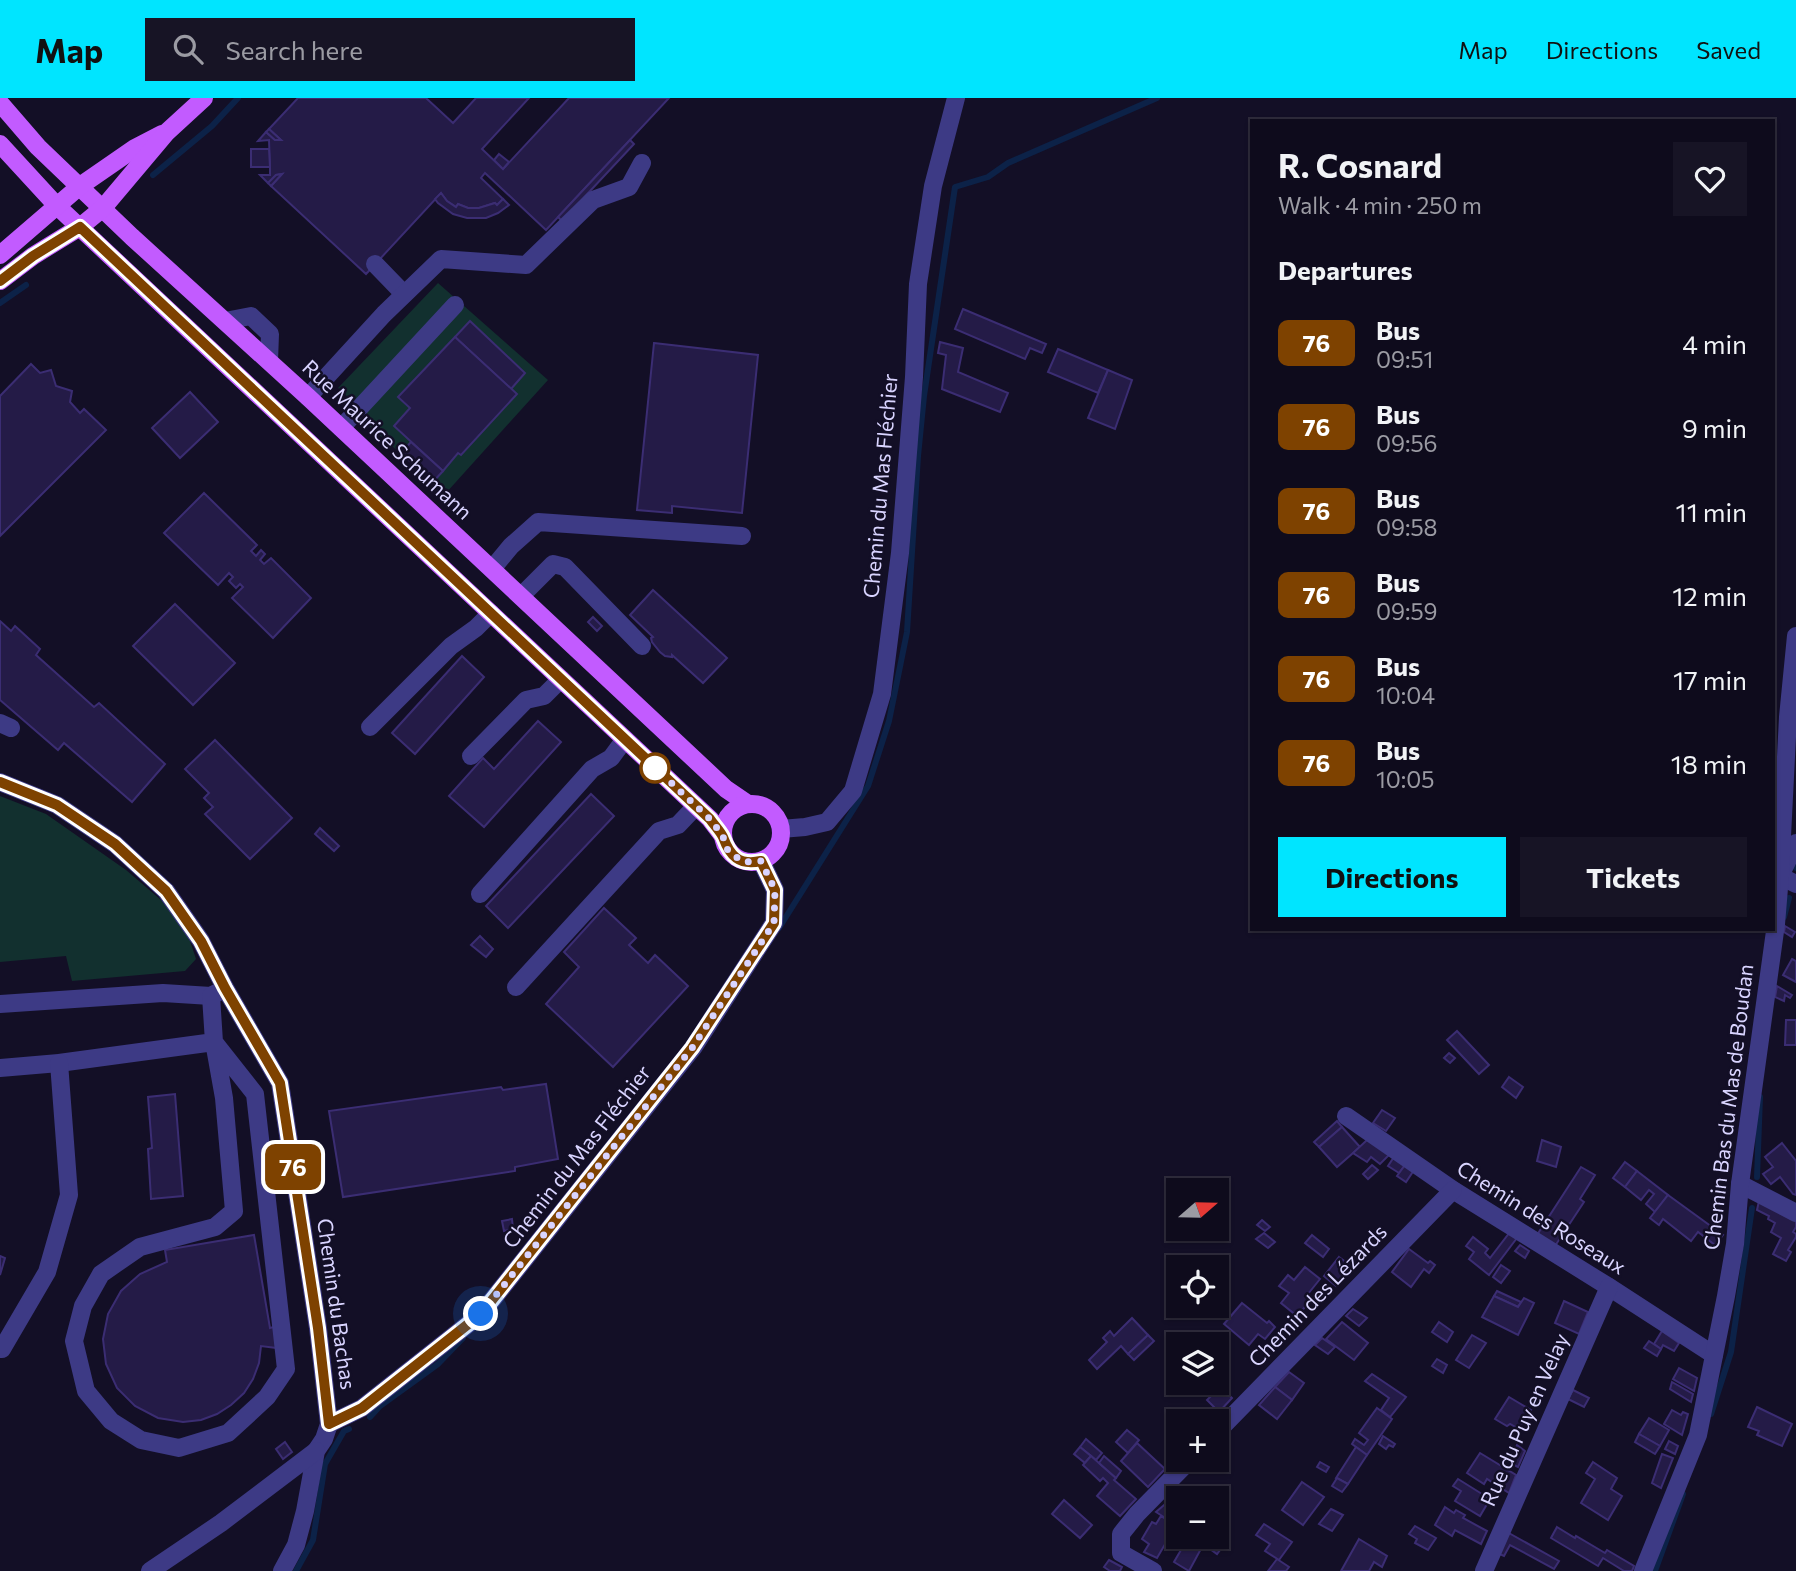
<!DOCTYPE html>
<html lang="en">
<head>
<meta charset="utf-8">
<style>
  body { margin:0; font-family:Commissioner,sans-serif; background:#171425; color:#f1f3f6; height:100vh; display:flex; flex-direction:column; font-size:26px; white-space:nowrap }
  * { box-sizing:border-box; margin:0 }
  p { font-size:23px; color:#9b9ba3 }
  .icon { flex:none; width:38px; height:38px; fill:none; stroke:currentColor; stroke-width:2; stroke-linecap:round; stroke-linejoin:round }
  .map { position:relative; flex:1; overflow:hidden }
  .side { position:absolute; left:1250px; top:21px; width:525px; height:812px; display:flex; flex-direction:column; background:#0e0b1c; border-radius:0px; box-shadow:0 2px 5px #0004,0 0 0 2px #2e2b3b }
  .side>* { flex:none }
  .badge { padding:0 14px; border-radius:10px; font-size:24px; line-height:46px }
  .needle { width:46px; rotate:70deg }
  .fabs { position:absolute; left:1166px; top:1080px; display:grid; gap:14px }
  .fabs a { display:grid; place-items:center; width:63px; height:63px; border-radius:0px; background:#0e0b1c; box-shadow:0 2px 5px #0004,0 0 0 2px #2e2b3b; font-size:35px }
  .you { position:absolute; width:35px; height:35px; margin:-18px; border:5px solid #fff; border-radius:50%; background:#1a73e8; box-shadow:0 0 0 10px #1a73e833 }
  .map>.badge { position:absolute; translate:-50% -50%; box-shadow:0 0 0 4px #fff }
  h2 { padding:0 28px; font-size:26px; line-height:63px }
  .round { display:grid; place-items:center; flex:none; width:74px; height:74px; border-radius:0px; background:#171425 }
  .summary { display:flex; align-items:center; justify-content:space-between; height:119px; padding:0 28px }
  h1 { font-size:33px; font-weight:700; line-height:52px }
  .button { display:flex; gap:14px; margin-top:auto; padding:14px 28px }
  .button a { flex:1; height:80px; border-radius:0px; background:#00e5ff; color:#111; font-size:28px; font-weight:700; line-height:80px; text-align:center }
  .button a+a { background:#171425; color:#f1f3f6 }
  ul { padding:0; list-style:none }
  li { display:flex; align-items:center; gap:21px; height:84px; padding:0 28px }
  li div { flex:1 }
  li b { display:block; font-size:26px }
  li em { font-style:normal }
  li .badge { min-width:77px; font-weight:700; text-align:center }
  header { display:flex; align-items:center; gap:42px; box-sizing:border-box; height:98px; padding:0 35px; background:#00e5ff; color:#111 }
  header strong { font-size:33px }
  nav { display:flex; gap:38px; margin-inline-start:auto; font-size:24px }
  .search { width:490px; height:63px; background:#171425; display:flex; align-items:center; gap:18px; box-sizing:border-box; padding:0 24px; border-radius:0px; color:#9b9ba3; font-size:26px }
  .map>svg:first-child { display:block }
</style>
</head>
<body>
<header>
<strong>Map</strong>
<div class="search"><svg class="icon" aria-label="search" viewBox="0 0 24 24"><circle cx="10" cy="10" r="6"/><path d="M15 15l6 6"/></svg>Search here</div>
<nav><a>Map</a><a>Directions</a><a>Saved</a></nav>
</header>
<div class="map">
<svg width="1796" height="1473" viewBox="0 0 1796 1473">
  <rect width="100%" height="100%" fill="#130f26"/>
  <g fill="#12302f">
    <path d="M438,185L548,282L446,395L361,321L364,314L338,290Z"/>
    <path d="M0,698L46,716L126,772L161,802L188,837L196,861L185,873L72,883L66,858L0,864Z"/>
  </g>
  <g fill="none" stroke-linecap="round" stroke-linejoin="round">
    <g stroke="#0c2248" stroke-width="6">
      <path d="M153,77L212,28L238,0"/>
      <path d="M0,205L26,187"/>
      <path d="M1796,770V769"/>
      <path d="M1784,819L1789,800"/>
      <path d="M779,830L868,688L889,623L907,534L918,358L924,298L955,89L988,79L1008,65L1157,0"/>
      <path d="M1757,1079L1760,999"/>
      <path d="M1711,1316L1731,1254L1752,1110"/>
      <path d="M370,1319L380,1308L438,1266L463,1240"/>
      <path d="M296,1473L313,1442L325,1366L344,1333L349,1331"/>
      <path d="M1655,1473L1683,1396"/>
    </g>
  </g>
  <g fill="#241b47" stroke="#3b2d73" stroke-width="2">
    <path d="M298,0H426L453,25L476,0H529L482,51L503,71L569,0H669L546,132L485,75L481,80L503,101L497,107L495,105L479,110H468L458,106L456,109L447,103L441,95L366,176L271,88L282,76L276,77L268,85L260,77H270V69L269,42L258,43L266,34L275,42H281L269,31Z"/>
    <path d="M269,31L281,42H275L266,34Z"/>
    <path d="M630,42L634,46L562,123L558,119Z"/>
    <path d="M251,51H269L270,69H251Z"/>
    <path d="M499,56L509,64L503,71L494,62Z"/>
    <path d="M282,76L271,88L268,85L276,77Z"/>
    <path d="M441,95L447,103L456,109L458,106L468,110H479L495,105L497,107L503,101L509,107L498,115L486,120H467L453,116L438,105L435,101Z"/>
    <path d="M963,211L1046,246L1042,255L1030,250L1025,261L955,231Z"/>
    <path d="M470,223L525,275L511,291L455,239Z"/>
    <path d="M455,239L517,296L461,357L458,355L443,373L394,328L410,310L398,299Z"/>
    <path d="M940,244L963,250L958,274L1008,295L1000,314L942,291L946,257L938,255Z"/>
    <path d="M654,245L758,257L742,415L672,408V415L637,412Z"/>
    <path d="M1058,251L1108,272L1098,295L1048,274Z"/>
    <path d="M31,266L40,275L51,272L56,288L72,293L70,304L80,315L84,311L106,332L0,438V298Z"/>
    <path d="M1108,272L1132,282L1115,331L1088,320Z"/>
    <path d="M190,294L218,324L180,360L152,330Z"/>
    <path d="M411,344L443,373L433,384L401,355Z"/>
    <path d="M204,395L257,447L251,453L256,458L261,452L265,456L260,462L264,466L271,460L311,500L273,540L232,500L243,489L240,486L236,490L229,483L233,479L229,475L218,487L164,435Z"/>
    <path d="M653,492L727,560L703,585L672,557V559L665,558L660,554L652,544L651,540L653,539L630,517Z"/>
    <path d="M175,506L235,565L193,607L133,548Z"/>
    <path d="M593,519L602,528L597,533L588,524Z"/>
    <path d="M0,523L11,533L15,528L40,551L36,557L94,609L99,605L165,666L132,704L64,645L58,652L0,602Z"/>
    <path d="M462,558L484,579L415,656L392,635Z"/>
    <path d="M538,623L561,644L484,729L449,698L483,660L494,671Z"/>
    <path d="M215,642L292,720L250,761L205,716L213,709L204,700L209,695L185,671Z"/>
    <path d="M591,696L614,718L508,830L486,808Z"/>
    <path d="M320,730L339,748L334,753L315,736Z"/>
    <path d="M604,810L636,840L629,847L648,865L655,857L688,888L613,969L546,906L579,869L564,854Z"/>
    <path d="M1785,828L1795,834L1792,839L1784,834Z"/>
    <path d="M480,838L493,851L486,859L471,847Z"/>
    <path d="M1792,861L1796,863V884L1783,877Z"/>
    <path d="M1777,888L1792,897L1790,900L1785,897L1784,903L1775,899Z"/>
    <path d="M1786,922H1796V947H1785Z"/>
    <path d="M1457,933L1489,967L1479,976L1447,942Z"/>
    <path d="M1449,955L1455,960L1450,965L1444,960Z"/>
    <path d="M1509,979L1523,989L1516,1000L1502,989Z"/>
    <path d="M546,986L558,1061L515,1069V1073L343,1099L329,1013L501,989L503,992Z"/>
    <path d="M175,996L183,1098L151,1101L148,1051L152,1050L148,999Z"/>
    <path d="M1382,1012L1395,1020L1386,1033L1373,1025Z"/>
    <path d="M1337,1023L1342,1029L1319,1049L1314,1044Z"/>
    <path d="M1342,1029L1360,1049L1337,1069L1319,1049Z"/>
    <path d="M1367,1042L1390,1056L1380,1066L1371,1059L1367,1064L1353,1055Z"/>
    <path d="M1542,1042L1561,1049L1556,1069L1537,1063Z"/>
    <path d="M1782,1045L1796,1063V1097L1793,1096L1780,1079L1771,1086L1763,1076L1773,1069L1765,1059Z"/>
    <path d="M1394,1059L1405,1067L1399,1075L1388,1068Z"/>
    <path d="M1625,1064L1637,1073L1625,1089L1613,1080Z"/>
    <path d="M1372,1067L1378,1072L1368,1081L1363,1076Z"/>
    <path d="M1405,1067L1414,1072L1406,1084L1397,1078Z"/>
    <path d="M1581,1069L1595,1077L1580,1101L1584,1104L1555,1148L1537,1137Z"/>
    <path d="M1637,1073L1668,1097L1655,1114L1646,1106L1654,1096L1649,1092L1641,1102L1625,1089Z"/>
    <path d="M1668,1097L1723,1137L1715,1147L1698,1134L1691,1143L1663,1121L1659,1127L1650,1120Z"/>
    <path d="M1759,1103L1796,1123V1129L1793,1134L1796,1136V1139L1788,1152L1791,1154L1786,1163L1773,1156L1781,1140L1771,1134L1775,1125L1768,1121L1769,1118L1757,1112Z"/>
    <path d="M512,1121L513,1131L504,1133L502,1123Z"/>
    <path d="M1262,1122L1270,1129L1265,1133L1257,1127Z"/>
    <path d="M1510,1134L1517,1140L1489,1177L1469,1161L1474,1154L1466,1148L1473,1139L1488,1151L1485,1155L1490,1160Z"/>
    <path d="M1264,1135L1275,1144L1268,1150L1256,1141Z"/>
    <path d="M254,1137L270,1230L277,1228V1250L261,1248L259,1265L253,1281L244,1295L231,1307L217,1316L201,1322L183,1324L158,1320L135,1308L117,1290L106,1266L103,1241L108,1216L121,1193L140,1176L167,1164L165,1152Z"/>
    <path d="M1312,1137L1329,1151L1323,1159L1305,1145Z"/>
    <path d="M1520,1147L1529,1153L1525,1160L1515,1153Z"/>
    <path d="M1409,1151L1428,1165L1430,1163L1435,1167L1429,1175L1424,1171L1411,1189L1392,1174Z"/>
    <path d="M0,1158L5,1160L0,1177Z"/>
    <path d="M1339,1159L1351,1168L1336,1188L1324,1178Z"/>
    <path d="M1501,1167L1510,1173L1501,1185L1493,1179Z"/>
    <path d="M1305,1169L1320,1181L1308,1196L1313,1200L1297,1218L1281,1205L1289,1195L1279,1188L1288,1177L1294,1182Z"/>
    <path d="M1497,1193L1521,1204L1518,1209L1494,1198Z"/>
    <path d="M1494,1198L1518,1209L1524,1200L1534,1205L1518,1237L1482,1219Z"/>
    <path d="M1564,1203L1588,1214L1579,1236L1555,1225Z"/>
    <path d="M1242,1205L1267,1225L1269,1223L1275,1229L1265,1241L1258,1236L1249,1247L1224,1226Z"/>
    <path d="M1353,1211L1367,1220L1359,1228L1346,1218Z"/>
    <path d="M1132,1220L1148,1237L1128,1256L1121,1248L1097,1271L1089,1262L1107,1244L1103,1240L1110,1233L1114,1238Z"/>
    <path d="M1342,1224L1368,1245L1354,1262L1326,1241Z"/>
    <path d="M1439,1224L1453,1234L1447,1244L1432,1234Z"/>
    <path d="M1662,1233L1679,1245L1674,1253L1663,1247L1661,1251L1654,1246Z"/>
    <path d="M1148,1237L1154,1243L1134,1262L1128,1256Z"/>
    <path d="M1472,1237L1486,1245L1469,1270L1456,1262Z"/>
    <path d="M1322,1240L1335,1249L1328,1256L1315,1247Z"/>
    <path d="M1649,1243L1661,1251L1657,1258L1644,1250Z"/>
    <path d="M1437,1261L1447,1267L1443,1275L1432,1268Z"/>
    <path d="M1679,1270L1697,1280L1694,1293L1673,1281Z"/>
    <path d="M1289,1274L1304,1285L1292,1302L1275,1289Z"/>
    <path d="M1372,1276L1406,1299L1390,1319L1381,1312L1389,1300L1365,1283Z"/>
    <path d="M1672,1284L1693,1296L1691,1304L1670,1291Z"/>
    <path d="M1220,1289L1232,1300L1219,1314L1207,1302Z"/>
    <path d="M1275,1289L1292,1302L1277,1321L1259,1307Z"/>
    <path d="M1573,1292L1589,1300L1584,1309L1568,1301Z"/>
    <path d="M1509,1299L1531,1312L1519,1331L1510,1326L1507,1328L1495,1321Z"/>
    <path d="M1757,1309L1792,1326L1782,1348L1757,1337L1759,1333L1748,1329Z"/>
    <path d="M1377,1310L1392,1321L1367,1357L1352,1346L1355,1341L1364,1347L1368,1342L1359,1335Z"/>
    <path d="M1672,1312L1681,1317L1683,1314L1688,1316L1682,1337L1664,1326Z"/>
    <path d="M1649,1320L1669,1332L1660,1348L1639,1336Z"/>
    <path d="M1127,1332L1139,1342L1128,1355L1116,1344Z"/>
    <path d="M1639,1336L1660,1348L1655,1356L1635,1344Z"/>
    <path d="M1383,1338L1395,1346L1393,1349L1389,1347L1386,1351L1379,1346Z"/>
    <path d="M1086,1341L1102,1355L1096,1362L1080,1349Z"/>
    <path d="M1669,1343L1678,1348L1675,1356L1665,1351Z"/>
    <path d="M285,1344L292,1354L283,1361L276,1351Z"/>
    <path d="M1137,1345L1165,1371L1148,1389L1121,1363Z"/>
    <path d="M1517,1347L1525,1353L1518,1369L1509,1364Z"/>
    <path d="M1080,1349L1091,1358L1085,1365L1074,1356Z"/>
    <path d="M1356,1349L1367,1357L1348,1386L1336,1380Z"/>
    <path d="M1480,1355L1516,1377L1509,1395L1487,1381L1484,1386L1467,1375Z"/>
    <path d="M1662,1356L1673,1360L1661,1390L1652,1385Z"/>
    <path d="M1091,1358L1116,1380L1114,1382L1136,1401L1120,1418L1097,1398L1108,1385L1103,1380L1100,1383L1083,1367Z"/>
    <path d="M1104,1358L1121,1373L1116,1380L1099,1365Z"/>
    <path d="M1320,1364L1329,1369L1326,1374L1317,1369Z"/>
    <path d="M1593,1364L1617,1380L1611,1391L1622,1398L1608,1422L1581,1405L1595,1381L1586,1375Z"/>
    <path d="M1337,1380L1348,1386L1342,1394L1332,1388Z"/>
    <path d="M1458,1381L1490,1401L1480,1418L1455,1403L1461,1393L1453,1388Z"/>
    <path d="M1302,1384L1324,1399L1303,1427L1282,1412Z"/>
    <path d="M1176,1393L1181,1397L1175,1403L1171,1399Z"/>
    <path d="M1064,1402L1092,1427L1080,1440L1052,1416Z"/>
    <path d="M1164,1407L1175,1418L1170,1423L1156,1414Z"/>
    <path d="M1216,1407L1223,1411L1216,1421Z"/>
    <path d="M1445,1409L1454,1415L1456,1412L1465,1417L1463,1420L1487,1433L1481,1446L1455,1432L1452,1438L1435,1427Z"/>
    <path d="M1331,1411L1343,1417L1332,1433L1319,1426Z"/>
    <path d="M1161,1418L1178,1429V1438H1179L1178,1440L1171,1436L1157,1460L1144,1454L1149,1446L1142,1441L1152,1424L1156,1426Z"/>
    <path d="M1216,1420L1225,1426L1217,1437L1216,1436Z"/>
    <path d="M1264,1426L1292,1444L1279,1462L1265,1453L1270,1446L1256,1437Z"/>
    <path d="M1415,1428L1436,1440L1428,1452L1415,1445L1417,1441L1409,1436Z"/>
    <path d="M1557,1429L1575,1440L1576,1438L1605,1455L1607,1452L1634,1468L1632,1473H1624L1603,1460L1598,1468L1551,1440Z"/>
    <path d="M1507,1434L1559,1463L1554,1471L1510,1447L1504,1458L1497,1455Z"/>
    <path d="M1192,1438H1209L1217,1444L1214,1448L1220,1452L1217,1456Z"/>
    <path d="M1359,1441L1387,1458L1382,1469L1374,1464L1369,1473H1341Z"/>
    <path d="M1185,1445L1194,1450L1196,1446L1202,1449L1189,1473L1174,1464Z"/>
    <path d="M1277,1461L1289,1469L1286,1473H1268Z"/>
    <path d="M1109,1462L1122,1469L1120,1473H1110L1104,1469Z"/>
  </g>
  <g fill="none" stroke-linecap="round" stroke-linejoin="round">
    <g stroke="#3d3a85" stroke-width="18">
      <path d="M375,166L404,196"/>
      <path d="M225,223L251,218L270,236L269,263"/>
      <path d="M308,299L384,216L441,161L526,167L593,102L629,89L642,65"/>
      <path d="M341,330L455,207"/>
      <path d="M492,471L511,448L538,424L742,438"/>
      <path d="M521,498L553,466L565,469L642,548"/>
      <path d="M0,625L11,630"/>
      <path d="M370,629L451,548L476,530L491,515"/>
      <path d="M471,658L526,602L544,598L561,581"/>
      <path d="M0,684L57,707L115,746L166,793L201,843L225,890L280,985L318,1230L329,1326L324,1341L316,1353L305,1413L296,1447L282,1473"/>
      <path d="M781,731L805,729L827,724L853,693L882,596L900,455L914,279L918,186L933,88L956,0"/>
      <path d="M1796,745L1780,778L1796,786"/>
      <path d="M480,796L592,671L611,660L625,641"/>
      <path d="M516,889L659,733L678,727L696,708"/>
      <path d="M0,906L163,895L211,898L222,892"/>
      <path d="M0,970L59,965L214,944L255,996L286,1271L267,1299L228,1335L179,1350L141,1342L111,1323L86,1293L74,1243L83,1208L101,1176L140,1149L215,1129L234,1113L224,1000L214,944L211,898"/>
      <path d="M1346,1018L1453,1092L1609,1189L1714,1257"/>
      <path d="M1740,1086L1796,1115"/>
      <path d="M0,1251H2L47,1174L69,1097L59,965"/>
      <path d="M329,1326L362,1310L481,1216L693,950L774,825L775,792L761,763"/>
      <path d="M1216,1335L1453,1092"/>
      <path d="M150,1473L221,1425L316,1353"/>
      <path d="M1153,1473L1121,1455V1436L1137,1416L1190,1362"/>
      <path d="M1484,1473L1609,1189"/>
      <path d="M1643,1473L1698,1337L1726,1198L1735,1146L1740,1086L1776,826L1780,778L1788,619L1796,538"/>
    </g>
    <g stroke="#c25bff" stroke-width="18">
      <path d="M0,5L38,49L132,139L308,299L726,691L748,706"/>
      <path d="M0,46L57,108L710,721L723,738"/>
      <path d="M0,157L80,88L135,50L162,36"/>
      <path d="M0,183L33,158L80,129L103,110L167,34L204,0"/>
      <circle cx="752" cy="735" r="29"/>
    </g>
  </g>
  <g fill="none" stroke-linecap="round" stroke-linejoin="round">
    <g stroke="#fff" stroke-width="16">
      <path id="line" d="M0,183L33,158L80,129L710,721C714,727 720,733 723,739C730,758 739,768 761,763L775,792L774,825L692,950L481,1216L362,1310L329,1326L318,1230L280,985L225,890L201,843L166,793L115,746L57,707L0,684"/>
    </g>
    <use href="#line" stroke="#7e4200" stroke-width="10"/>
    <path stroke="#d9d4ff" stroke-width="7" stroke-dasharray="0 12.6" d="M481,1216L692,950L774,825L775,792L761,763L744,764L730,755L725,748L723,738L710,721L650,665L655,670"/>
  </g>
  <circle fill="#fff" stroke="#7e4200" stroke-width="3.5" cx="655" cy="670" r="14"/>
  <g text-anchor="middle" stroke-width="5" stroke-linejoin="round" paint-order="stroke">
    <g font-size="21" fill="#d9d4ff" stroke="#130f26">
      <text transform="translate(387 342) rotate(43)" y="7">Rue Maurice Schumann</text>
      <text transform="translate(881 388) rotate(-85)" y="7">Chemin du Mas Fléchier</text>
      <text transform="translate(1729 1009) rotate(-83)" y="7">Chemin Bas du Mas de Boudan</text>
      <text transform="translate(577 1059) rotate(-52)" y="7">Chemin du Mas Fléchier</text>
      <text transform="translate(1541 1120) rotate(32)" y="7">Chemin des Roseaux</text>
      <text transform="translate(1318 1198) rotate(-46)" y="7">Chemin des Lézards</text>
      <text transform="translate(336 1206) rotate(82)" y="7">Chemin du Bachas</text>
      <text transform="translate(1525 1322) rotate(-66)" y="7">Rue du Puy en Velay</text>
    </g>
  </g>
</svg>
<div class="fabs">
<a><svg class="needle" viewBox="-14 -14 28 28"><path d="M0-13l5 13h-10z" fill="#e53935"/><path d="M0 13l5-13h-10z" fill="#9b9ba3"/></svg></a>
<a><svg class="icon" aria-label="locate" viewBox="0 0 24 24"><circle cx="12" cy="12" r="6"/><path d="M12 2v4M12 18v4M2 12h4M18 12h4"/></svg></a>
<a><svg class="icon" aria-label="layers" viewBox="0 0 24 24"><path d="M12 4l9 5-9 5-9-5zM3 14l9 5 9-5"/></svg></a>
<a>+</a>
<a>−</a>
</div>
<div class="you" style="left:481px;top:1216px"></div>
<b class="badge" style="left:293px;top:1069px;background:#7e4200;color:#fff">76</b>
<section class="side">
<div class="summary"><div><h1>R. Cosnard</h1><p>Walk · 4 min · 250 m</p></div><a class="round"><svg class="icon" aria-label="heart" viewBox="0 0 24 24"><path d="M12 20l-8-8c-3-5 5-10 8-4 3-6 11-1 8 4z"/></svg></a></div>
<h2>Departures</h2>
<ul>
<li><span class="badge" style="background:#7e4200;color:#fff">76</span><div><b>Bus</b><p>09:51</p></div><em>4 min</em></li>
<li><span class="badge" style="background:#7e4200;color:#fff">76</span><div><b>Bus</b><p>09:56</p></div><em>9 min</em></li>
<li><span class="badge" style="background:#7e4200;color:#fff">76</span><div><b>Bus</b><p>09:58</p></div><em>11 min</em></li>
<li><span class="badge" style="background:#7e4200;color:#fff">76</span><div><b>Bus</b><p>09:59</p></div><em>12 min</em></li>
<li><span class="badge" style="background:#7e4200;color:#fff">76</span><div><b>Bus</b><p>10:04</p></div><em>17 min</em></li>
<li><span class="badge" style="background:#7e4200;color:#fff">76</span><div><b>Bus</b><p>10:05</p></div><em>18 min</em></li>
</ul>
<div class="button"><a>Directions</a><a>Tickets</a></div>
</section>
</div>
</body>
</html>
